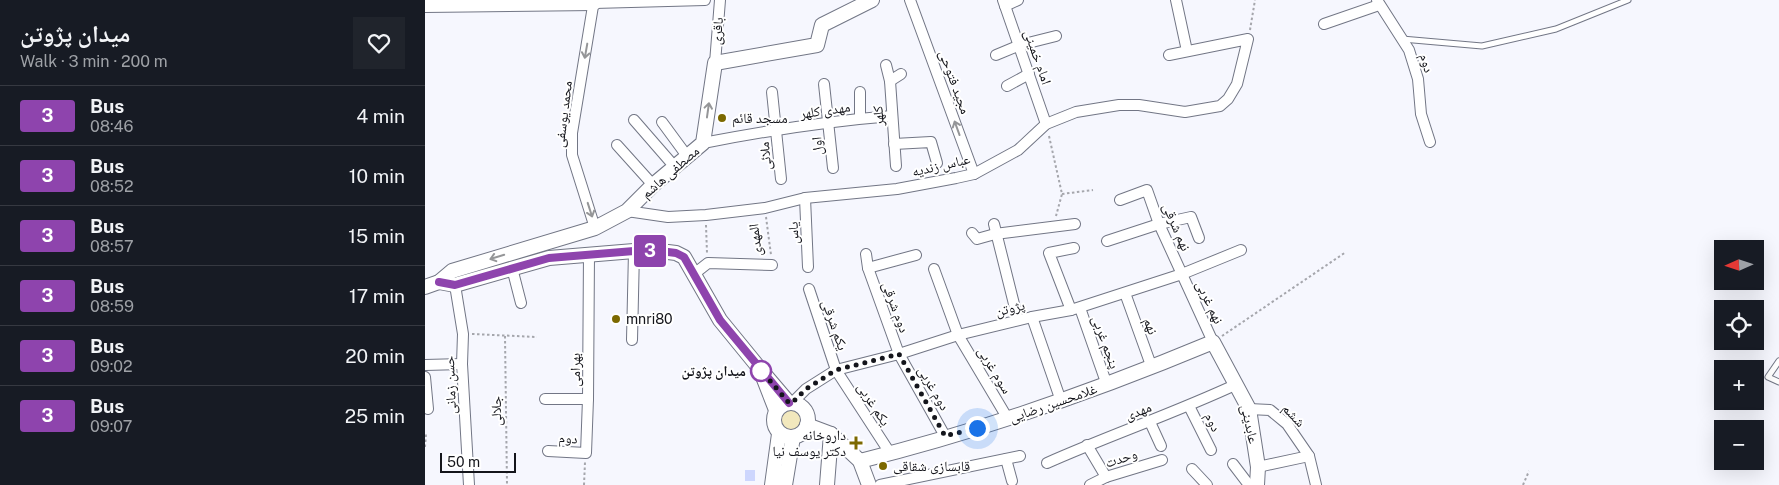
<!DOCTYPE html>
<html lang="en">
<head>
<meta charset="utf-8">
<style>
  body { margin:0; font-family:"Public Sans","Noto Naskh Arabic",sans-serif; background:#20242c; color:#f1f3f6; height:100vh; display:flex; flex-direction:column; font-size:19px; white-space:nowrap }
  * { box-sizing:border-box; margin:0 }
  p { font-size:16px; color:#9ea1a6 }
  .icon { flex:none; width:28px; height:28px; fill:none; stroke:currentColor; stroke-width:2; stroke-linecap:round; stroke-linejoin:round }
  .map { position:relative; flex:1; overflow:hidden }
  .drawer { display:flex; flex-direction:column; background:#171b24; width:425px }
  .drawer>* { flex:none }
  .badge { padding:0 10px; border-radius:4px; font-size:18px; line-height:32px }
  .needle { width:32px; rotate:267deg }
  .tools { position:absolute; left:1289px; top:240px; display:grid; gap:10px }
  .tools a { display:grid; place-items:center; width:50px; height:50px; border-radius:0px; background:#171b24; box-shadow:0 5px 20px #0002; font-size:25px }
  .scale { position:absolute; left:15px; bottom:12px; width:76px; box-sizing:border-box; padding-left:5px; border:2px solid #14151b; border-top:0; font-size:14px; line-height:18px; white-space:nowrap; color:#14151b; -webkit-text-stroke:4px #fff; paint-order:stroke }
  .you { position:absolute; width:25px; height:25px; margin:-12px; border:4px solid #fff; border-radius:50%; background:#1a73e8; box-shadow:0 0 0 8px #1a73e833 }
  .map>.badge { position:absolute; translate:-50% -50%; box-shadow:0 0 0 2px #fff }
  .round { display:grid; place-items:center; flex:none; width:52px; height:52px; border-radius:0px; background:#20242c }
  .headline { display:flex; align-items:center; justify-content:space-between; height:85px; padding:0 20px }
  h1 { font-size:24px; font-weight:800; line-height:38px }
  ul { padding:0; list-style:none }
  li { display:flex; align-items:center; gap:15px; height:60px; padding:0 20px; border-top:1px solid #363941 }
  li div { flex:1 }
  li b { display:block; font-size:19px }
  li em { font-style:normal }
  li .badge { min-width:55px; font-weight:700; text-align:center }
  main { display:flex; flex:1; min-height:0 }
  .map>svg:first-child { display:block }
</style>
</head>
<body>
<main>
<section class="drawer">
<div class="headline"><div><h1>میدان پژوتن</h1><p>Walk · 3 min · 200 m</p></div><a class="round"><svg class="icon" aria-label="heart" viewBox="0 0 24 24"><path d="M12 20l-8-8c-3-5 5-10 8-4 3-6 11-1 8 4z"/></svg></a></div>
<ul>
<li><span class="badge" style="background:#8e44ad;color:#fff">3</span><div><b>Bus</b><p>08:46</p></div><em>4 min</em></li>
<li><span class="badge" style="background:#8e44ad;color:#fff">3</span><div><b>Bus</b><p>08:52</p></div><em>10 min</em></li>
<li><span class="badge" style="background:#8e44ad;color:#fff">3</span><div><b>Bus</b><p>08:57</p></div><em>15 min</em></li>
<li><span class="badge" style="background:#8e44ad;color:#fff">3</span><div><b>Bus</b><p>08:59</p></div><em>17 min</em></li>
<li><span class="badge" style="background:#8e44ad;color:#fff">3</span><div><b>Bus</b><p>09:02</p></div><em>20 min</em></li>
<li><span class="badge" style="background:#8e44ad;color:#fff">3</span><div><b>Bus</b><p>09:07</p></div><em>25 min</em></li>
</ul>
</section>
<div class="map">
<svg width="1354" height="485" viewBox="0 0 1354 485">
  <rect width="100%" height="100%" fill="#f6f7fe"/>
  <circle fill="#f2e8bd" cx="365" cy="420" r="14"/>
  <rect fill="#cdd6fd" x="320" y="470" width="10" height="11"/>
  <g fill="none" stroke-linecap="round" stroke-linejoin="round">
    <g stroke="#727685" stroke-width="7">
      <g id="lane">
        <path d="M977,39L1057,46L1131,29L1203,0"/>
        <path d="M1354,361L1343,377L1354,382"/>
      </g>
    </g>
    <g stroke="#727685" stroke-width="12">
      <g id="street">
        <path d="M169,0L147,133V155L170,228"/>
        <path d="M485,0L549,174"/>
        <path d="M578,0L621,124"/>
        <path d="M751,0L762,51"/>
        <path d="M952,0L984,50L993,79L996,114L1005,142"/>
        <path d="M169,3L280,0"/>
        <path d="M580,6L593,0"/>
        <path d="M899,24L954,5"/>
        <path d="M571,55L595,45L631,36"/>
        <path d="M290,63L295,0"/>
        <path d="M461,65L465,81L471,166"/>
        <path d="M465,81L476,74"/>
        <path d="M399,84L408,168"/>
        <path d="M582,86L604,74"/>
        <path d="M347,92L356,179"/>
        <path d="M435,92V118"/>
        <path d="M209,120L249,166"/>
        <path d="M237,122L262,156"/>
        <path d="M278,143C340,131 403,121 467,116"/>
        <path d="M469,144L506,142L512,163"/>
        <path d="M192,145L228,185"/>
        <path d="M380,198L383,267"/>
        <path d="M695,200L722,190L734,224L788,342"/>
        <path d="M202,211L243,217L281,215L340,208L380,198L472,189L531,178L549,174L593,150L621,124L651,112L694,105H714L760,112L795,106L803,99L812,84L823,39L744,55"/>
        <path d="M569,224L593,320"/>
        <path d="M547,233L552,239L570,234L650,224"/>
        <path d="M682,241L734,224L766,217L774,238"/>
        <path d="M441,254L443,268L474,354L520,436"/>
        <path d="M87,268L96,303"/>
        <path d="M443,268L491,255"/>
        <path d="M509,269L533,335L583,419"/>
        <path d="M269,274L283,263L347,265"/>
        <path d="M30,285L38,334L37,364L44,485"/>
        <path d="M384,289L411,370L465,453"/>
        <path d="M700,293L727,368"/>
        <path d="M655,308L682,385"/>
        <path d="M646,310L624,253L649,248"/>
        <path d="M607,317L636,401"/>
        <path d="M207,340L209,251"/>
        <path d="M0,365L37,364"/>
        <path d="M0,377L3,409"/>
        <path d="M120,399H163"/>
        <path d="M367,403L381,389L411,370L474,354L533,335L607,317L646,310L757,274L816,250"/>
        <path d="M764,406L786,450"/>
        <path d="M824,409L845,410L862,424L884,456L891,485"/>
        <path d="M725,422L736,446"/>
        <path d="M662,445L681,477"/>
        <path d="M123,451L161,453L163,399L164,254"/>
        <path d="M581,459L587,481"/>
        <path d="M622,463C685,435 750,413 812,384"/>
        <path d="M808,464L824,485"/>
        <path d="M833,467L884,456"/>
        <path d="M767,469L782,485"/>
        <path d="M455,485L595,456"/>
        <path d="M665,485L681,477L737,460"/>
      </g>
    </g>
    <g stroke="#727685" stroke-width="16">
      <g id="secondary">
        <path d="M0,5L169,3"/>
        <path d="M14,282L30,285L124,258L209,251L243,252L251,253L259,257L295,320L335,369"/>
        <path d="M0,287L14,282L27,271L170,228L202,211L228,185L278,143L290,63L392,45L397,25L447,0"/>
        <circle cx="366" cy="420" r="17"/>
        <path d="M351,410L335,369L364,403"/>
        <path d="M382,425L406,434L435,461L444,485"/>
        <path d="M435,461C556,431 673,390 788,342L824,409L833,467L832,485"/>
        <path d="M347,485L354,434"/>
        <path d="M360,485L368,437"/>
        <path d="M402,485L406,434"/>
      </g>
    </g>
    <g stroke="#a5a6ac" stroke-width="2" stroke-dasharray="2.5 2.5" stroke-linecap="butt">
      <path d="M825,30L830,0"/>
      <path d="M624,136L637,194L631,216"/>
      <path d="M637,194L668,190"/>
      <path d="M341,217L346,255"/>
      <path d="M281,225L282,253"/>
      <path d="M47,334L112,337"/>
      <path d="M80,336L82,485"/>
      <path d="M797,336L921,252"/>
      <path d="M0,447L1,434"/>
      <path d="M159,485L160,462"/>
      <path d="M1098,485L1104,471"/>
    </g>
    <use href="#lane" stroke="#fff" stroke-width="5"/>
    <use href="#street" stroke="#fff" stroke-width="10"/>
    <use href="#secondary" stroke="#fff" stroke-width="14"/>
  </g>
  <defs><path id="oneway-shaft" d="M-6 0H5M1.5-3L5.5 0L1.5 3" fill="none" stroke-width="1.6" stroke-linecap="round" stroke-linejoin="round" transform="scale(1.25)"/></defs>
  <g stroke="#959698">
    <use href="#oneway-shaft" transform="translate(161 51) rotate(100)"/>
    <use href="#oneway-shaft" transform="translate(283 110) rotate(-82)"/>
    <use href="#oneway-shaft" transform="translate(532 128) rotate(-110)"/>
    <use href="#oneway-shaft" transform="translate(165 210) rotate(72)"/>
    <use href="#oneway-shaft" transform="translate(72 257) rotate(163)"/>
  </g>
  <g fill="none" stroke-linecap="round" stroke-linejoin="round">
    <g stroke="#fff" stroke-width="11">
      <path id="line" d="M14,282L30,285L124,258L209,251L243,252L251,253L259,257L295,320L364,403"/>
    </g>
    <use href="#line" stroke="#8e44ad" stroke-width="8"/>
    <path stroke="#14151b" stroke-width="5" stroke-dasharray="0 9" d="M336,371L335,369L364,403H367L381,389L411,370L474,354L520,436L552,428"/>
  </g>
  <g fill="#7c6900" stroke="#fff" stroke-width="2">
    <circle cx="297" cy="118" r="5"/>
    <circle cx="191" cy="319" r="5"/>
    <path d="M428.5 435.5h5v5h5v5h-5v5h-5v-5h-5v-5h5z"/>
    <circle cx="458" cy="466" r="5"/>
  </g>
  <circle fill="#fff" stroke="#8e44ad" stroke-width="2.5" cx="336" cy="371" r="10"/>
  <g text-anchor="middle" stroke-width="4" stroke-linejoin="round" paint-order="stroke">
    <g font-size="14" fill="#14151b" stroke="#fff">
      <text transform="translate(292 31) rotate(-85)" y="5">باقری</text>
      <text transform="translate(613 57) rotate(71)" y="5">امام خمینی</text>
      <text transform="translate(1002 63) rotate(73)" y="5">دوم</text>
      <text transform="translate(530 82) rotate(70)" y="5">مجید فتوحی</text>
      <text transform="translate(400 110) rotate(-8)" y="5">مهدی کلهر</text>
      <text transform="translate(138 114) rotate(-83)" y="5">محمد یوسفی</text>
      <text transform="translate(453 116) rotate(-94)" y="5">کلهر</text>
      <text transform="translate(392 146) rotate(-95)" y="5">اول</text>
      <text transform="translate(340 156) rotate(-95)" y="5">ملائی</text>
      <text transform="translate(516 165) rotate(-13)" y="5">عباس زندیه</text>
      <text transform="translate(245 172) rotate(-41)" y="5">مصطفی هاشم</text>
      <text transform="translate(752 227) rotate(67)" y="5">نهم شرقی</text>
      <text transform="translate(368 233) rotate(-92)" y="5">یاس</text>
      <text transform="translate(330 240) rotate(-97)" y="5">المهدی</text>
      <text transform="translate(785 302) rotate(65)" y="5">نهم غربی</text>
      <text transform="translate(471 307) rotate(70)" y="5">دوم شرقی</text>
      <text transform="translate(585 308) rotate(-14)" y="5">پژوتن</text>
      <text transform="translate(410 325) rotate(71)" y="5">یکم شرقی</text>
      <text transform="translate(726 326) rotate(70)" y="5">نهم</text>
      <text transform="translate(681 342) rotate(70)" y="5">پنجم غربی</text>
      <text transform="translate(150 370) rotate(-90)" y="5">بهرامی</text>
      <text transform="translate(570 370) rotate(59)" y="5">سوم غربی</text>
      <text transform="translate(25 385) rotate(-92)" y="5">حسن زمانی</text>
      <text transform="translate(509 388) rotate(60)" y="5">دوم غربی</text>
      <text transform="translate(628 403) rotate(-19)" y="5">غلامحسین رضایی</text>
      <text transform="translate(449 404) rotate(57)" y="5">یکم غربی</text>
      <text transform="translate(71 411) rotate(-91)" y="5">جلالی</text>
      <text transform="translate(713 411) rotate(-21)" y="5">مهدی</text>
      <text transform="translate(869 415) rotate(47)" y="5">ششم</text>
      <text transform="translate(788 422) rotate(64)" y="5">دوم</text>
      <text transform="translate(825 424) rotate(78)" y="5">عابدینی</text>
      <text transform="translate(143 438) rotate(3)" y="5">دوم</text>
      <text transform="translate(696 458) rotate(-18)" y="5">وحدت</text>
    </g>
    <g font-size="14" fill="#14151b" stroke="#fff" text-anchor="start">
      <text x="307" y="123">مسجد قائم</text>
      <text x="201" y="324">mnri80</text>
      <text x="421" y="440" text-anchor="end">داروخانه<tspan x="421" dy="16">دکتر یوسف نیا</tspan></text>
      <text x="468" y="471">قابسازی شقاقی</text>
    </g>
    <g font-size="14" font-weight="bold" fill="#14151b" stroke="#fff" text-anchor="end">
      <text x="321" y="376">میدان پژوتن</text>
    </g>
  </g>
</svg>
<div class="tools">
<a><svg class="needle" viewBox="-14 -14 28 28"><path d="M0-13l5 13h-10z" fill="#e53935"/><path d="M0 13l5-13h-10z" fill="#9ea1a6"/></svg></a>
<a><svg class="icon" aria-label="locate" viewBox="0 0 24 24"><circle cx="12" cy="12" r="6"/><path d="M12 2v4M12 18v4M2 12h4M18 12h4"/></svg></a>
<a>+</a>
<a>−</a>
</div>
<div class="scale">50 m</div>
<div class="you" style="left:552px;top:428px"></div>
<b class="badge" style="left:225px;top:251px;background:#8e44ad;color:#fff">3</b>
</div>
</main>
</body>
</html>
